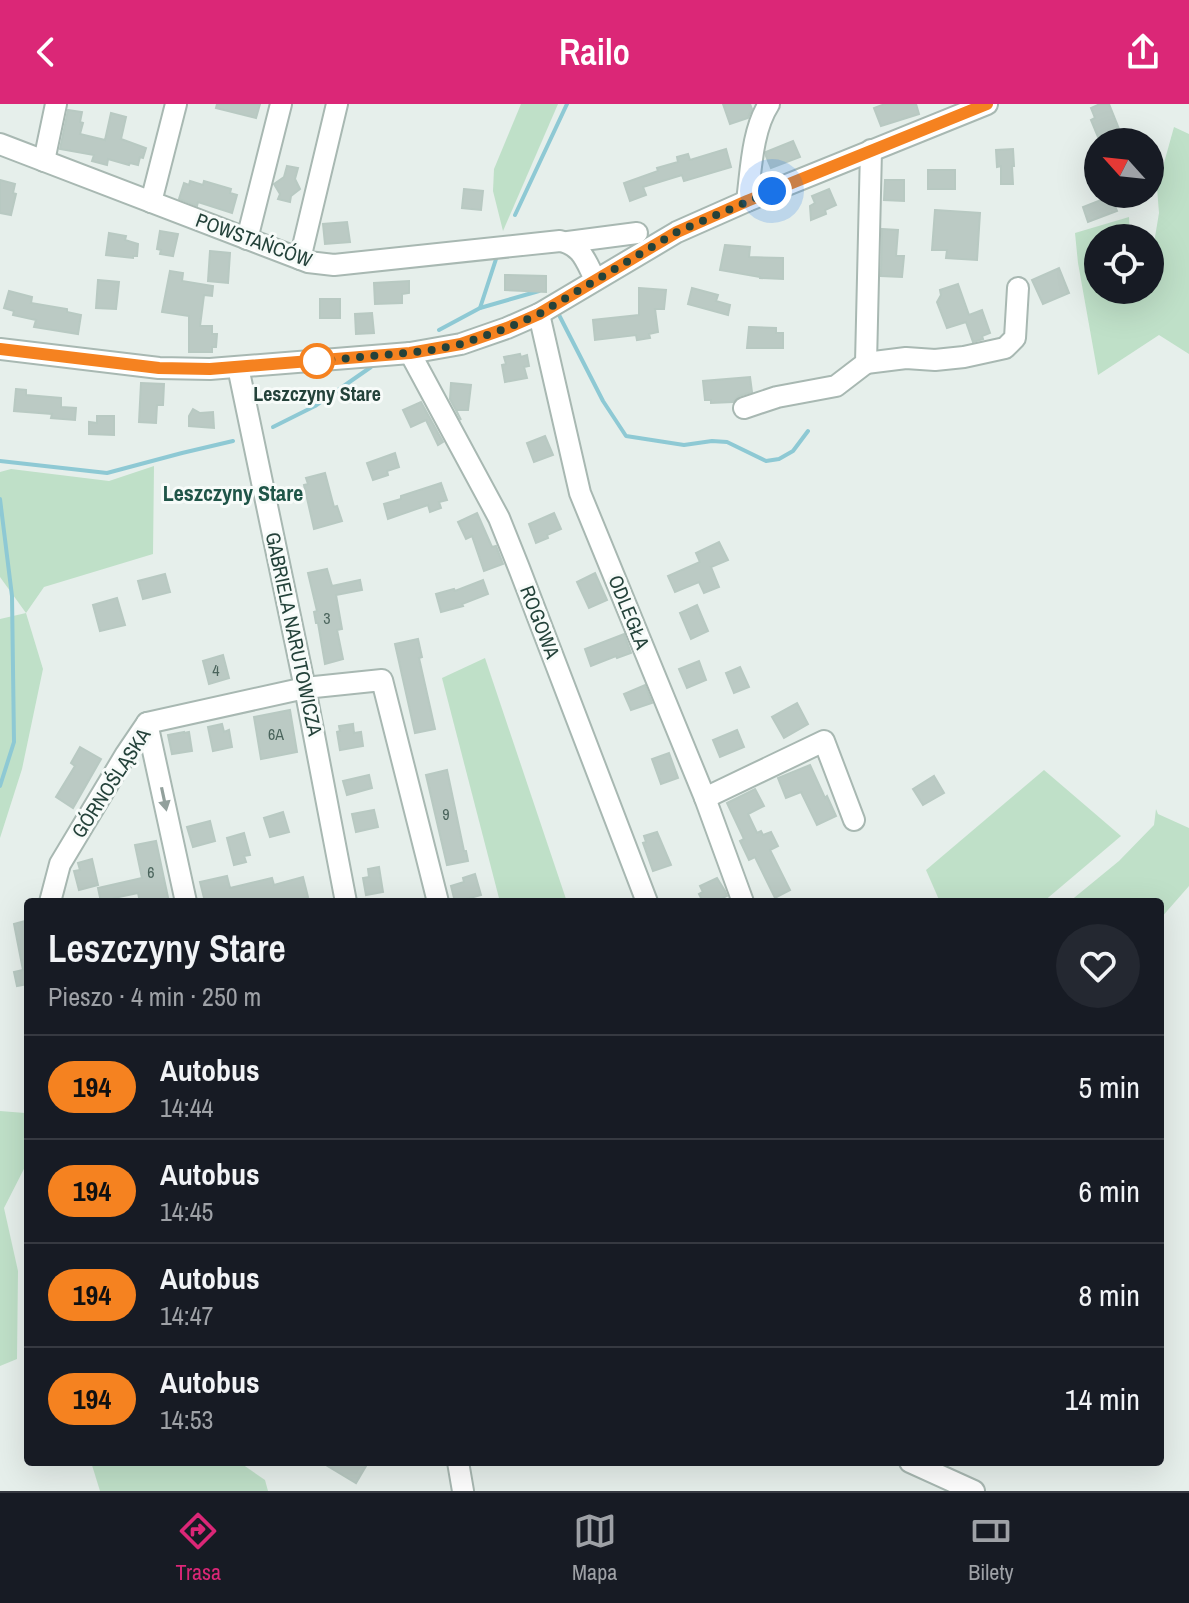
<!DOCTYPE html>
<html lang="pl">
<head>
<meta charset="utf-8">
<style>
  body { margin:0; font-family:"Archivo Narrow",sans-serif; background:#242831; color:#f1f3f6; height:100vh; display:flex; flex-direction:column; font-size:30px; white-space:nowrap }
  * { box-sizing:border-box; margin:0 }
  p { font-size:26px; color:#9ea1a6 }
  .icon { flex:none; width:44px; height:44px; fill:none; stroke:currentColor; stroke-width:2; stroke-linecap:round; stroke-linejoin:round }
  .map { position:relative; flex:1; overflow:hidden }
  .drawer { position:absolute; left:24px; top:794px; width:1140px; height:568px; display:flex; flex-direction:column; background:#171b24; border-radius:8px; box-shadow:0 8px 32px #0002 }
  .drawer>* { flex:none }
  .badge { padding:0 16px; border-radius:26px; font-size:28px; line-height:52px }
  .needle { width:52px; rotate:297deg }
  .controls { position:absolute; left:1084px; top:24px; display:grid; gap:16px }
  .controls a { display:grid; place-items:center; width:80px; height:80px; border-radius:50%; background:#171b24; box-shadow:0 8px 32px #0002; font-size:40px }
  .you { position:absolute; width:40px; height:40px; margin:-20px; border:6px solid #fff; border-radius:50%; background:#1a73e8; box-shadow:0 0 0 12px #1a73e833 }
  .map>.badge { position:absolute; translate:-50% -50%; box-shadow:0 0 0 4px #fff }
  .round { display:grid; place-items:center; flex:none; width:84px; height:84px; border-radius:42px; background:#242831 }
  .summary { display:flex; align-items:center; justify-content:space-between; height:136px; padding:0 24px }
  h1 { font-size:38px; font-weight:600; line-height:60px }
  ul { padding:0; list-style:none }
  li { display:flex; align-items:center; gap:24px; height:104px; padding:0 24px; border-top:2px solid #363941 }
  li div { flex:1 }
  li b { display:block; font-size:30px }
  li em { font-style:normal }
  li .badge { min-width:88px; font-weight:700; text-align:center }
  header { display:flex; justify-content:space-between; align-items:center; height:104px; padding:0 24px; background:#db2777; color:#fff; font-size:36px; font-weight:600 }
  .tab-bar { display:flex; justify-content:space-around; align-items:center; height:112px; border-top:2px solid #363941; background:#171b24; font-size:22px; color:#9ea1a6 }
  .tab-bar a { display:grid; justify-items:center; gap:4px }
  .tab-bar .selected { color:#db2777 }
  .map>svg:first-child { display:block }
</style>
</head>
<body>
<header><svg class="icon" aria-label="back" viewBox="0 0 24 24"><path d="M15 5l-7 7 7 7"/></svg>Railo<svg class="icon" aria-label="share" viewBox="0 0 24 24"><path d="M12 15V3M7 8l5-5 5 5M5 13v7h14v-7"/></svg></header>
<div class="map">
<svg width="1189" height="1387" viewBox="0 0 1189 1387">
  <rect width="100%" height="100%" fill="#e6efeb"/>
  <g fill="#bfe0c8">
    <path d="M521,0H558L503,127L493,87L494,65Z"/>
    <path d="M1174,23L1189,30V250L1159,231L1098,271L1078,159L1075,129L1129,113L1130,134H1098V186H1150V153L1152,151L1159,109L1157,84Z"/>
    <path d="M154,362L153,450L44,483L26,509L43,565L22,665L0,734V515L26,509L0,473V368L11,365L109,377Z"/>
    <path d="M485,554L567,798H500L442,574Z"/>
    <path d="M1044,666L1121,732L1043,798H940L926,766Z"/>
    <path d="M1156,705L1158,710L1189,724V782L1160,815V798H1069L1119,757L1154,721Z"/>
    <path d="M0,1007L25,1009L28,1019V1057L4,1104L18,1167L17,1255L0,1262Z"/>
    <path d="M91,1358H239L265,1376L268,1387H100Z"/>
  </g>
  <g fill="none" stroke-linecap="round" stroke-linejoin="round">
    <g stroke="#8ec9d4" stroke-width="4">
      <path d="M515,111L567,0"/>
      <path d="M480,204L539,187"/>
      <path d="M558,209L603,297L626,332L684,341L712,337L727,338L766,357L779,355L793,347L808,327"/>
      <path d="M439,226L480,204L497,152"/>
      <path d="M273,323L315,302L371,263"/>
      <path d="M0,357L107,369L182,349L233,337"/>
      <path d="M0,395L12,492L14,638L0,682"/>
    </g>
  </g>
  <g fill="#bbcac4" stroke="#b8c9c2" stroke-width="2">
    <path d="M217,0H260L256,14L216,4Z"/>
    <path d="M723,0H750L752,5L748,14L730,20Z"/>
    <path d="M885,0H916L919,10L881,22L874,4Z"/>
    <path d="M1100,0H1109L1119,25L1098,33L1091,16L1095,14L1091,4Z"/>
    <path d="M68,6L82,8L80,18L83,19L80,30L105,36L111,9L126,13L121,35L146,44L143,54L140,53L138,61L130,59L129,61L108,55L107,61L92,57L94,51L60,45Z"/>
    <path d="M793,37L800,53L771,64L766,52V48Z"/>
    <path d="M726,45L731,63L684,77L682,71L643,83L646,91L630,97L624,79L658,67L657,64L678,58L677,53L688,50L690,56Z"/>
    <path d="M1013,45L1014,62H1012L1013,80H1001V62L997,63L996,46Z"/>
    <path d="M287,62L298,64L295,75L300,85L291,92L290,98L278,95L280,90L274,80L284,73Z"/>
    <rect x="928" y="66" width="27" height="19"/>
    <path d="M0,76L15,80L13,89L16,90L11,111L0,109Z"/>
    <path d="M885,76H904V97L884,96Z"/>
    <path d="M190,77L203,81L204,77L231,85L230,89L237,91L232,109L198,98L197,102L179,95L184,79L189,81Z"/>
    <path d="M464,85L483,87L481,106L462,104Z"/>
    <path d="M829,85L836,101L825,106L826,110L811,116L810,102L815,99L812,92Z"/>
    <path d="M1111,92L1117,107L1088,118L1083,103Z"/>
    <path d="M935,106L980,109L977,156L946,154L947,146H932Z"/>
    <path d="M347,118L350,138L325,140L323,120Z"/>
    <path d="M882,125L898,126L896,152H904L902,173L881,172Z"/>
    <path d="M160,127L178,130L173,152L160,150L161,146L157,145Z"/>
    <path d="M109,129L126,132L125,136L138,140L137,152H133V154L106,151Z"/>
    <path d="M725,141L750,143L749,153L783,154V175L760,174V173L720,166Z"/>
    <path d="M210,147L230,149L228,179L208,177Z"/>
    <path d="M1059,164L1069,189L1043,200L1032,176Z"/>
    <path d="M170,167L183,169L182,177L213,182L212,192L204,191L200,222H212V230H217L216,243H212V248H189V212L162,208Z"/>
    <path d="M505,171L546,172V188L505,186Z"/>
    <path d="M98,176L119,178L116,205L96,204Z"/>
    <path d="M409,177V189L402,190V199L375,200L374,179Z"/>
    <path d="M958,180L969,211L982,206L990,229L982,232L983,235L973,238L966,218L947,224L937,198L941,191L940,186Z"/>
    <path d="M639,184L666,186L664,205H655L658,228L649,230L650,234L637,236L636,231L595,236L593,216L639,211Z"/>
    <path d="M692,184L718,191L716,197L730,201L728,211L688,200Z"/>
    <path d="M9,187L32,193L31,199L67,205V208L81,211L78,230L34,223L36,216L13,211L14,207L4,204Z"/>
    <rect x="320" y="195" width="20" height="19"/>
    <path d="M372,209L374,229L356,230L355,210Z"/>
    <path d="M749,223L776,224V229H783V244H747Z"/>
    <path d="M520,250L521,253L527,251L529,262L524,263L527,274L505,278L502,261L506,260L504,253Z"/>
    <path d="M750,273L752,288L739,292L733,298L711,299V296H705L703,277Z"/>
    <path d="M141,279L164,280L163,301H157L156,319L139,318Z"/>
    <path d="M451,279L471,281L468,306H456L461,316L450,295Z"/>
    <path d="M16,285L26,286V291L61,294V303L76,304L75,316L51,314L52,310L14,307Z"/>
    <path d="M421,298L443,338L438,341L426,316L411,323L403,306Z"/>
    <path d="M193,305L200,309L213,308L214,324L189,322V312Z"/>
    <path d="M97,312H114V331L89,330V318L97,319Z"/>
    <path d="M545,332L553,351L534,358L527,339Z"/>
    <path d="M395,349L399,363L387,367L388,371L373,376L367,359Z"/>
    <path d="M325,369L334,403L337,402L342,417L314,425L304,381L308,380L306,374Z"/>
    <path d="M441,379L447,396L439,398L441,404L430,408L428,401L388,415L384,400L401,395V392Z"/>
    <path d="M477,409L492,443L496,442L503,460L484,467L472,432L466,435L458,418Z"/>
    <path d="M554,409L561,425L547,431L548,434L536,439L529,420Z"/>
    <path d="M719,438L728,456L711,463L719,483L704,489L699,478L675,488L668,472L700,458L696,449Z"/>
    <path d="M327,465L332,482L360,476L362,486L336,491L342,525L337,526L343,555L325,560L318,519H316L314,508L317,507L308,469Z"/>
    <path d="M595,469L607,496L589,504L577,478Z"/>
    <path d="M165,470L170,488L143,495L138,477Z"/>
    <path d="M483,476L488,490L462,500L463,502L441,508L436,490L454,485L455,487Z"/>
    <path d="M117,494L125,521L100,527L93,501Z"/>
    <path d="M697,501L708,527L691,535L680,509Z"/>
    <path d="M624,530L631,549L617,554L616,552L591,562L585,545Z"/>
    <path d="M418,535L422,553L419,554L435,625L415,629L395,540Z"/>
    <path d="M223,551L229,574L209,580L203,557Z"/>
    <path d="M699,557L706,576L687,584L679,565Z"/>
    <path d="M740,563L749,583L734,589L726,569Z"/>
    <path d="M645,581L652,599L631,606L624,590Z"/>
    <path d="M797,599L808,620L784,634L772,613Z"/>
    <path d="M290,606L297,648L261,655L254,613Z"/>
    <path d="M222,620L224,628L229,626L232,643L213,647L208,623Z"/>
    <path d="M353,620L354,629L361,628L363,642L340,646L337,628L340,627L339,622Z"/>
    <path d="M737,626L744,643L720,653L713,636Z"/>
    <path d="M184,628V629L189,628L192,647L172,650L168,631Z"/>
    <path d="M80,643L101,655L73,704L56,693L75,662L71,659Z"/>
    <path d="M669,649L678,674L661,680L652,655Z"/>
    <path d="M810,661L825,694L827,692L836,712L817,721L801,688L786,694L778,674Z"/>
    <path d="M447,666L464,747H466L468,757L447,761L426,671Z"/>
    <path d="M369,671L372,684L347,691L343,677Z"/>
    <path d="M934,672L944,689L923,701L913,685Z"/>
    <path d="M755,685L764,702L748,710L757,729L761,727L763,731L771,728L778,742L770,746L790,786L775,794L755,753L749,756L740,737L744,735L727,699Z"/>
    <path d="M374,706L378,723L356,728L352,710Z"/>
    <path d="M283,708L289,728L270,733L264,714Z"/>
    <path d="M210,717L215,737L193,743L187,723Z"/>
    <path d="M657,728L671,761L653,767L643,739L646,738L644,732Z"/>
    <path d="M244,729L250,751L244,752L246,758L234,761L227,734Z"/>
    <path d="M156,737L169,798H140L138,789L114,794L115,798H101L98,784L142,774L135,741Z"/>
    <path d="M92,755L98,781L79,786L74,767L80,766L78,759Z"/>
    <path d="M379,763L383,788L366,791L363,774L369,773L368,765Z"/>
    <path d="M475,770L481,791L455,798L451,782L464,778L463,774Z"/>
    <path d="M227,772L230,784L272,774L274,781L303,773L308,793L291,798H226L225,795L205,798L200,778Z"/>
    <path d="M717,774L725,787L727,792L724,793L727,798H703L699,790L703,788L700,782Z"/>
    <path d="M25,817L26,821H28V880L17,882L14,868L23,866L14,820Z"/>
    <path d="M321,1358H360L366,1362L356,1379Z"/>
  </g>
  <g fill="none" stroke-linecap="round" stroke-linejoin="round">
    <g stroke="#a8b8b2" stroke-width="24">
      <g id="minor">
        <path d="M0,40L308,158L334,161L560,137C582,141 586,158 595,175"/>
        <path d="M44,57L56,0"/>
        <path d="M747,97C751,67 752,26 769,0"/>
        <path d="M151,98L176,0"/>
        <path d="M247,135L281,0"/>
        <path d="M568,138L637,129"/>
        <path d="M300,155L337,0"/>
        <path d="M539,210L580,389L705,694L743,798"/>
        <path d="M0,245L159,264L210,265L410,249L461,240L507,224L539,210L677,128L747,97L987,0"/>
        <path d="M410,249L499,414L519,464L647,798"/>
        <path d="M866,259L906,254L935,256L964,253L1005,244L1015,234L1018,184"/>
        <path d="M238,263L305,584L346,798"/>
        <path d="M744,304L777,293L836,282L866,259L871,46"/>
        <path d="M147,619L186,798"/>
        <path d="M705,694L824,637L854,716"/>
        <path d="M50,798L60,760L126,650L147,619L305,584L382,576L438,798"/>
        <path d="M458,1358L463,1387"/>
        <path d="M910,1358L974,1387"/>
      </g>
    </g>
    <use href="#minor" stroke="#fff" stroke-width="20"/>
  </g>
  <defs><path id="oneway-solid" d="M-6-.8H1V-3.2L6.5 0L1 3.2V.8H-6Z" transform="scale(2)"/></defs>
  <use fill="#92a09c" href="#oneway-solid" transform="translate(164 695) rotate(78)"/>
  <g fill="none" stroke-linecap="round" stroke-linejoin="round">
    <g stroke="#fff" stroke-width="18">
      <path id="line" d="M0,245L159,264L210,265L410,249L461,240L507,224L539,210L677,128L747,97L987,0"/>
    </g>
    <use href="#line" stroke="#f58220" stroke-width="12"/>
    <path stroke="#24423a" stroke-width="8" stroke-dasharray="0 14.4" d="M317,257L427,247L461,240L507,224L539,210L677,128L772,87"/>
  </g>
  <circle fill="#fff" stroke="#f58220" stroke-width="4" cx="317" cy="257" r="16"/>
  <g text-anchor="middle" stroke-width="6" stroke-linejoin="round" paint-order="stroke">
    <g font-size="16" fill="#4a645c">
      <text x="327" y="520">3</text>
      <text x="216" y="572">4</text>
      <text x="276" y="636">6A</text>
      <text x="446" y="716">9</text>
      <text x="151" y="774">6</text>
    </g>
    <g font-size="20" fill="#24423a" stroke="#f7fbf9">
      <text transform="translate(254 136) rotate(20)" y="7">POWSTAŃCÓW</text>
      <text transform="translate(629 508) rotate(68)" y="7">ODLEGŁA</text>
      <text transform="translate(540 518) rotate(69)" y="7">ROGOWA</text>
      <text transform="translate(294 530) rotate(78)" y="7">GABRIELA NARUTOWICZA</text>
      <text transform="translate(111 679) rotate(-57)" y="7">GÓRNOŚLĄSKA</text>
    </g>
    <g font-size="20" font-weight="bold" fill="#24423a" stroke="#f7fbf9">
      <text x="317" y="297">Leszczyny Stare</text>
    </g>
    <g font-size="22" font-weight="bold" fill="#1f5548" stroke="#f7fbf9">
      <text x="233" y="397">Leszczyny Stare</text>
    </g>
  </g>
</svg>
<div class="controls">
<a><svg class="needle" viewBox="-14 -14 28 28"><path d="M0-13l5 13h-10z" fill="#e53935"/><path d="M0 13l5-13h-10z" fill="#9ea1a6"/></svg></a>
<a><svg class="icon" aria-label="locate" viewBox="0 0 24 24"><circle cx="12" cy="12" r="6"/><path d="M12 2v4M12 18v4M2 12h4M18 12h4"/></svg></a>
</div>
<div class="you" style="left:772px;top:87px"></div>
<section class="drawer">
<div class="summary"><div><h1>Leszczyny Stare</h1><p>Pieszo · 4 min · 250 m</p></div><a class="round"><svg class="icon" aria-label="heart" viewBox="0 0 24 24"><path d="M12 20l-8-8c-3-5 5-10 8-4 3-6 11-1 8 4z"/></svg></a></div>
<ul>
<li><span class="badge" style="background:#f58220;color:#111">194</span><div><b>Autobus</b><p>14:44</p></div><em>5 min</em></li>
<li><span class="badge" style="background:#f58220;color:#111">194</span><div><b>Autobus</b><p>14:45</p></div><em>6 min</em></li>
<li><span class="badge" style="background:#f58220;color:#111">194</span><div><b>Autobus</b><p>14:47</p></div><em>8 min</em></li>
<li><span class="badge" style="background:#f58220;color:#111">194</span><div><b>Autobus</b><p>14:53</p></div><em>14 min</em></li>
</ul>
</section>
</div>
<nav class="tab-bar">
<a class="selected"><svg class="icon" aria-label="directions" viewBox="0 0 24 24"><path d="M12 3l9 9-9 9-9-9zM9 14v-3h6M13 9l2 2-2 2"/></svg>Trasa</a>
<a><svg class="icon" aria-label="map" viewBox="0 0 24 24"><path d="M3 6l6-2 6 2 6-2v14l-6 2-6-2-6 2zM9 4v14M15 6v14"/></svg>Mapa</a>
<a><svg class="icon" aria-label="tickets" viewBox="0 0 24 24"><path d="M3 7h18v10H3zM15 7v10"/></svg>Bilety</a>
</nav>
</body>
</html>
